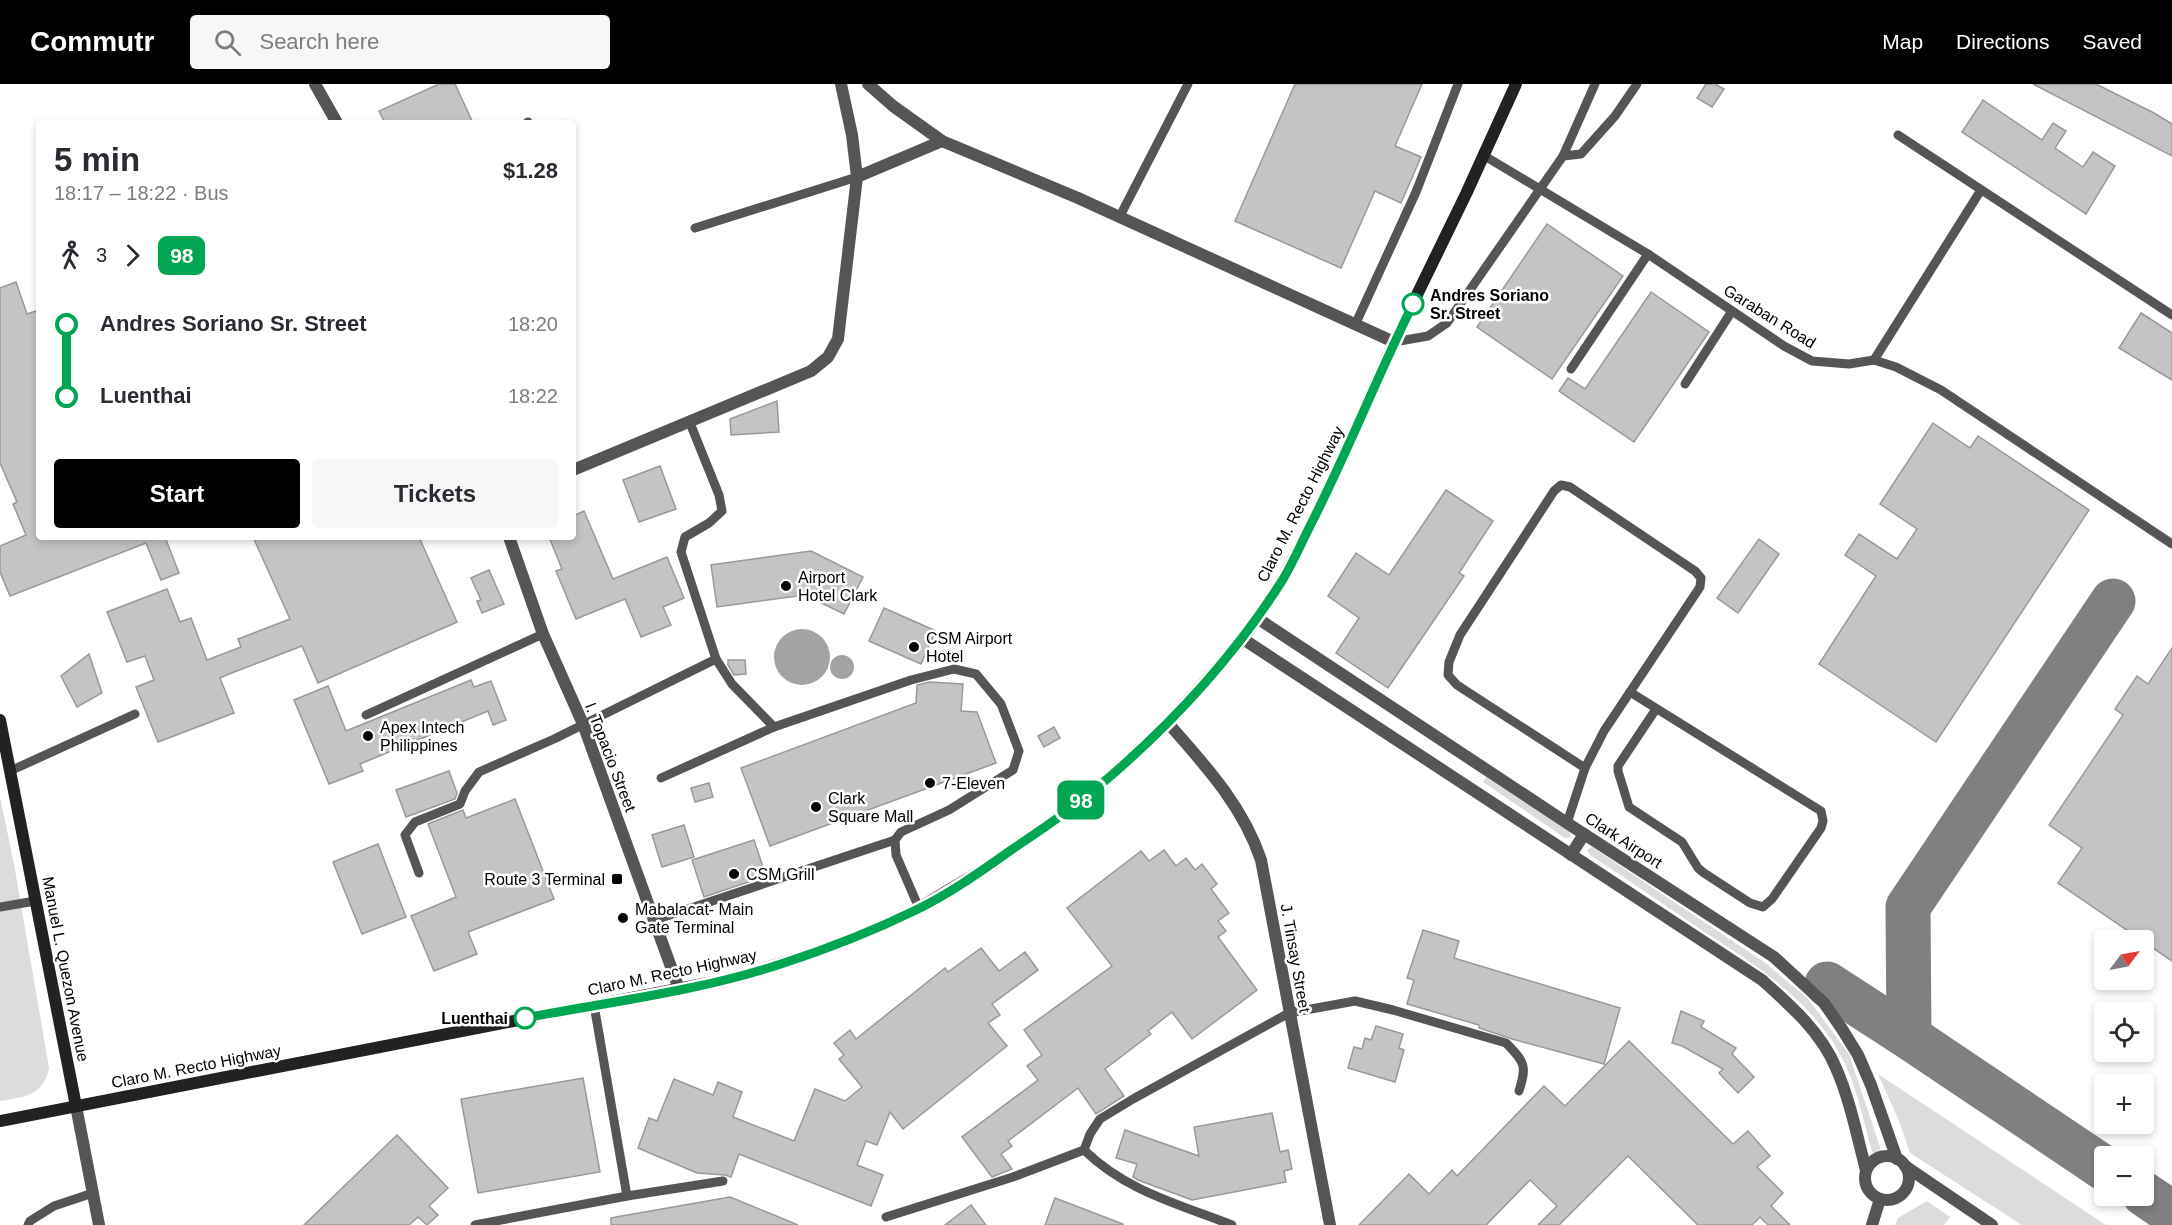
<!DOCTYPE html>
<html lang="en">
<head>
<meta charset="utf-8">
<style>
  body { margin:0; font-family:Arial,sans-serif; background:#f7f7f7; color:#2b2b33; height:100vh; display:flex; flex-direction:column; font-size:22px; white-space:nowrap }
  * { box-sizing:border-box; margin:0 }
  p { font-size:20px; color:#7c7c81 }
  .icon { flex:none; width:33px; height:33px; fill:none; stroke:currentColor; stroke-width:2; stroke-linecap:round; stroke-linejoin:round }
  .map { position:relative; flex:1; overflow:hidden }
  .panel { position:absolute; left:36px; top:36px; width:540px; height:420px; display:flex; flex-direction:column; background:#fff; border-radius:6px; box-shadow:0 3px 9px #0003 }
  .panel>* { flex:none }
  .badge { padding:0 12px; border-radius:9px; font-size:21px; line-height:39px }
  .needle { width:39px; rotate:58deg }
  .tools { position:absolute; left:2094px; top:846px; display:grid; gap:12px }
  .tools a { display:grid; place-items:center; width:60px; height:60px; border-radius:6px; background:#fff; box-shadow:0 3px 9px #0003; font-size:30px }
  .map>.badge { position:absolute; translate:-50% -50%; box-shadow:0 0 0 3px #fff }
  .legs { display:flex; align-items:center; gap:9px; height:66px; padding:0 18px; font-size:20px }
  .legs p { margin-inline-start:auto }
  .head { display:flex; align-items:center; justify-content:space-between; height:102px; padding:0 18px }
  h1 { font-size:33px; font-weight:700; line-height:45px }
  .cta { display:flex; gap:12px; margin-top:auto; padding:12px 18px }
  .cta a { flex:1; height:69px; border-radius:6px; background:#000; color:#fff; font-size:24px; font-weight:700; line-height:69px; text-align:center }
  .cta a+a { background:#f7f7f7; color:#2b2b33 }
  ul { padding:0 18px; list-style:none }
  li { display:flex; align-items:center; gap:21px; height:72px; font-size:22px }
  li i { display:grid; place-items:center; width:9px; height:100%; margin:0 8px; background:currentColor }
  li i::after { content:''; width:15px; height:15px; margin:-8px; border:4px solid; border-radius:50%; background:#fff }
  li p { margin-inline-start:auto }
  li:first-child i { background:linear-gradient(#0000 50%,currentColor 0) }
  li:last-child i { background:linear-gradient(currentColor 50%,#0000 0) }
  header { display:flex; align-items:center; gap:36px; box-sizing:border-box; height:84px; padding:0 30px; background:#000; color:#fff }
  header strong { font-size:28px }
  nav { display:flex; gap:33px; margin-inline-start:auto; font-size:21px }
  .search { width:420px; height:54px; background:#f7f7f7; display:flex; align-items:center; gap:15px; box-sizing:border-box; padding:0 21px; border-radius:6px; color:#7c7c81; font-size:22px }
  .map>svg:first-child { display:block }
</style>
</head>
<body>
<header>
<strong>Commutr</strong>
<div class="search"><svg class="icon" aria-label="search" viewBox="0 0 24 24"><circle cx="10" cy="10" r="6"/><path d="M15 15l6 6"/></svg>Search here</div>
<nav><a>Map</a><a>Directions</a><a>Saved</a></nav>
</header>
<div class="map">
<svg width="2172" height="1141" viewBox="0 0 2172 1141">
  <rect width="100%" height="100%" fill="#fff"/>
  <g fill="#dcdcdc">
    <path d="M1486,693L1570,748L1571,753L1565,754L1483,698Z"/>
    <path d="M0,713L14,780L49,984C43,1012 25,1013 0,1017Z"/>
    <path d="M1592,763L1767,880L1809,916L1849,970L1880,1063L1879,1071H1875L1872,1068C1863,1035 1856,998 1839,968C1806,912 1753,879 1700,845C1664,820 1627,796 1590,771L1587,766Z"/>
    <path d="M1878,990L2106,1141H2022L1910,1069L1899,1037Z"/>
    <path d="M1927,1117L1950,1133L1944,1141H1895L1898,1134Z"/>
  </g>
  <g fill="#a3a3a3">
    <circle cx="802" cy="573" r="28"/>
    <circle cx="842" cy="583" r="12"/>
  </g>
  <g fill="none" stroke-linecap="round" stroke-linejoin="round">
    <g stroke="#808080" stroke-width="45">
      <path d="M1827,900L1909,953L2104,1084"/>
      <path d="M1909,953L1908,823L2113,517"/>
      <path d="M2144,1110L2172,1129"/>
    </g>
  </g>
  <g fill="#c4c4c4" stroke="#999" stroke-width="1.5">
    <path d="M439,0H455L473,39H385L379,27Z"/>
    <path d="M1295,0H1422L1395,62L1421,73L1401,119L1375,107L1341,184L1235,137Z"/>
    <path d="M1706,0H1715L1724,5L1712,23L1697,14Z"/>
    <path d="M2033,0H2096L2154,29L2172,40V72Z"/>
    <path d="M1983,16L2042,56L2053,39L2066,47L2055,64L2083,83L2093,68L2115,82L2086,130L1962,48Z"/>
    <path d="M1547,140L1623,192L1552,295L1477,243Z"/>
    <path d="M16,198L27,230L36,227L39,235V453H165L179,489L161,496L146,459L10,512L0,488V462L26,451L13,420L17,418L0,379V204Z"/>
    <path d="M1651,208L1709,248L1634,358L1559,307L1568,294L1585,305Z"/>
    <path d="M2141,229L2172,249V296L2119,264Z"/>
    <path d="M777,317L779,348L731,351L730,335Z"/>
    <path d="M1933,339L1970,364L1978,352L2089,426L1936,658L1819,580L1876,492L1845,471L1859,450L1897,475L1917,445L1880,420Z"/>
    <path d="M660,382L676,425L639,438L623,396Z"/>
    <path d="M1446,406L1493,437L1459,489L1464,492L1388,604L1336,569L1359,534L1328,512L1356,469L1389,491Z"/>
    <path d="M584,427L613,495L667,473L684,514L663,523L671,541L641,553L625,515L576,535L556,487L562,485L549,453H573V432Z"/>
    <path d="M253,453H419L457,538L318,599L302,562L229,590L220,594L234,629L158,658L136,603L154,596L145,572L127,578L107,528L167,505L180,538L191,534L207,576L241,563L238,555L290,535Z"/>
    <path d="M1759,455L1779,470L1738,529L1717,514Z"/>
    <path d="M811,467L863,493L844,530L805,511L717,523L711,481Z"/>
    <path d="M489,486L504,520L482,529L477,517L481,516L471,494Z"/>
    <path d="M884,524L936,547L921,580L869,557Z"/>
    <path d="M2172,564V877L2058,799L2082,764L2049,741L2123,631L2115,625L2137,592L2148,600Z"/>
    <path d="M89,570L102,609L77,623L61,592Z"/>
    <path d="M728,576H745L746,590L734,591L728,581Z"/>
    <path d="M471,596L474,603L491,597L506,636L493,641L488,627L360,680L363,687L329,700L294,616L328,602L346,647Z"/>
    <path d="M929,598L963,600L961,627L977,628L996,679L770,762L741,684L916,619L917,601Z"/>
    <path d="M1054,643L1060,654L1044,663L1038,652Z"/>
    <path d="M449,687L457,709L455,715L406,733L396,706Z"/>
    <path d="M709,699L713,713L695,718L691,704Z"/>
    <path d="M515,715L554,815L468,848L477,870L434,887L411,832L456,813L428,740L463,726L466,734Z"/>
    <path d="M684,741L694,773L662,783L652,751Z"/>
    <path d="M754,756L766,792L704,813L692,776Z"/>
    <path d="M378,760L406,833L362,850L333,778Z"/>
    <path d="M1164,766L1176,782L1186,774L1195,786L1202,780L1217,800L1211,805L1229,829L1218,837L1226,847L1218,853L1257,906L1192,955L1172,928L1148,947L1151,950L1105,985L1124,1012L1096,1030L1078,1004L1008,1057L1012,1062L1001,1070L1012,1085L992,1093L962,1053L1038,996L1027,982L1042,971L1024,946L1112,882L1067,824L1141,767L1149,777Z"/>
    <path d="M1423,846L1459,857L1454,874L1620,924L1604,980L1512,955L1479,944V941L1407,920L1414,896L1407,894Z"/>
    <path d="M981,864L999,887L1025,868L1038,886L992,920L1000,931L988,939L1007,962L903,1045L890,1028L877,1061L866,1057L857,1081L883,1091L871,1122L739,1070L731,1093L725,1091L697,1089L638,1064L649,1034L657,1037L674,995L713,1011L718,998L742,1008L733,1033L794,1057L815,1005L845,1017L862,1003L839,975L844,971L834,959L850,946L856,955L945,884L948,888Z"/>
    <path d="M1681,927L1704,937L1701,943L1736,964L1732,970L1754,993L1738,1009L1719,989L1723,985L1682,962L1672,959Z"/>
    <path d="M1376,942L1403,950L1399,964L1404,966L1395,998L1348,984L1354,963L1362,965L1365,954L1371,956Z"/>
    <path d="M1629,957L1733,1060L1748,1047L1770,1072L1757,1083L1783,1109L1771,1122L1790,1141H1768L1760,1133L1752,1141H1698L1628,1072L1559,1141H1538L1557,1122L1530,1096L1486,1141H1359L1409,1090L1429,1110L1452,1086L1457,1092L1544,1002L1565,1022Z"/>
    <path d="M583,994L600,1088L478,1109L461,1015Z"/>
    <path d="M1272,1029L1280,1068L1288,1066L1292,1085L1284,1087L1286,1098L1192,1116L1138,1096L1133,1093L1137,1080L1116,1074L1125,1046L1199,1072L1194,1043Z"/>
    <path d="M397,1051L448,1104L429,1122L438,1131L427,1141L418,1133L409,1141H304Z"/>
    <path d="M730,1113L798,1141H611V1134Z"/>
    <path d="M1055,1114L1123,1140V1141H1045Z"/>
    <path d="M971,1121L986,1141H945Z"/>
  </g>
  <g fill="none" stroke-linecap="round" stroke-linejoin="round">
    <g stroke="#555" stroke-width="9">
      <path d="M527,39L528,38"/>
      <path d="M1898,51L2172,231"/>
      <path d="M1483,71L1648,170L1784,262L1812,277L1849,280L1874,276L1896,283L1941,306L2172,460"/>
      <path d="M1563,72L1581,70L1615,32L1637,0"/>
      <path d="M1119,134L1188,0"/>
      <path d="M695,144L857,93"/>
      <path d="M1355,241L1416,108L1458,0"/>
      <path d="M1394,258L1428,252L1447,239L1563,72L1595,0"/>
      <path d="M1874,276L1981,106"/>
      <path d="M1571,285L1648,170"/>
      <path d="M1685,300L1732,227"/>
      <path d="M690,339L719,411L722,427L709,439L685,453L681,468L716,575"/>
      <path d="M1630,608L1821,727L1823,737L1821,744L1772,815L1763,823L1750,819L1704,789L1698,784L1682,758L1629,723L1618,687V682L1656,625"/>
      <path d="M366,631L543,550"/>
      <path d="M10,687L135,630"/>
      <path d="M661,694L774,643L911,596L954,585L976,590L1001,620L1019,667L1013,686L949,726L901,748L895,756L896,771L919,824"/>
      <path d="M1567,739L1585,684L1604,647L1700,503L1701,494L1695,487L1570,403L1561,401L1554,407L1460,551L1449,578L1448,591L1457,601L1585,684"/>
      <path d="M419,789L405,751L415,738L460,720L465,707L479,688L554,655L716,575L732,600L774,643"/>
      <path d="M0,823L35,817"/>
      <path d="M655,836L895,756"/>
      <path d="M1084,1066C1126,1107 1178,1120 1232,1141"/>
      <path d="M627,1112L723,1097"/>
      <path d="M886,1133L1013,1093L1084,1066L1090,1050L1100,1035L1133,1015L1289,929L1355,917L1393,926L1506,959C1525,978 1527,982 1519,1007"/>
      <path d="M28,1141L30,1137L54,1122L93,1109"/>
      <path d="M475,1141L627,1112L594,921"/>
    </g>
    <g stroke="#555" stroke-width="12">
      <path d="M315,0L337,39"/>
      <path d="M868,0L893,22L942,57L1078,114L1394,258"/>
      <path d="M857,93L942,57"/>
      <path d="M573,386L811,287L828,273L838,255L857,93L852,51L841,0"/>
      <path d="M509,453L543,550L583,640L679,905"/>
      <path d="M1257,534L1567,739L1774,873L1824,919L1842,945L1858,971L1871,1001L1897,1075"/>
      <path d="M1243,555L1762,896C1790,921 1821,948 1836,984C1850,1016 1857,1052 1866,1086"/>
      <path d="M1168,639C1205,681 1243,722 1261,776L1330,1141"/>
      <path d="M1571,771L1584,750"/>
      <path d="M76,1022L99,1141"/>
      <circle cx="1887" cy="1094" r="22"/>
      <path d="M1905,1082L1992,1141"/>
      <path d="M1872,1141L1880,1115"/>
    </g>
    <g stroke="#222" stroke-width="12">
      <path d="M0,636L76,1022"/>
      <path d="M0,1037L734,894L822,866L877,844L919,824L994,779L1093,708L1168,639L1243,555L1281,498L1325,413L1394,258L1466,110L1516,0"/>
    </g>
  </g>
  <g fill="none" stroke-linecap="round" stroke-linejoin="round">
    <g stroke="#fff" stroke-width="14">
      <path id="line-1" d="M525,934C609,918 699,907 781,880C827,865 873,847 916,826C951,809 983,786 1014,764C1041,746 1068,728 1093,707C1164,648 1230,578 1280,500C1291,483 1299,464 1308,446C1346,372 1376,295 1413,220"/>
    </g>
    <use href="#line-1" stroke="#00a651" stroke-width="9"/>
  </g>
  <g fill="#fff" stroke="#00a651" stroke-width="3">
    <circle cx="1413" cy="220" r="10"/>
    <circle cx="525" cy="934" r="10"/>
  </g>
  <g fill="#000" stroke="#fff" stroke-width="2">
    <circle cx="786" cy="502" r="6"/>
    <circle cx="914" cy="563" r="6"/>
    <circle cx="368" cy="652" r="6"/>
    <circle cx="930" cy="699" r="6"/>
    <circle cx="816" cy="723" r="6"/>
    <circle cx="734" cy="790" r="6"/>
    <rect x="611" y="789" width="12" height="12" rx="3"/>
    <circle cx="623" cy="834" r="6"/>
  </g>
  <g text-anchor="middle" stroke-width="5" stroke-linejoin="round" paint-order="stroke">
    <g font-size="16" font-weight="bold" fill="#000" stroke="#fff" text-anchor="start">
      <text x="1430" y="217">Andres Soriano<tspan x="1430" dy="18">Sr. Street</tspan></text>
      <text x="508" y="940" text-anchor="end">Luenthai</text>
    </g>
    <g font-size="16" fill="#000" stroke="#fff">
      <text transform="translate(1770 232) rotate(32)" y="6">Garaban Road</text>
      <text transform="translate(1300 420) rotate(-63)" y="6">Claro M. Recto Highway</text>
      <text transform="translate(611 673) rotate(69)" y="6">I. Topacio Street</text>
      <text transform="translate(1624 756) rotate(33)" y="6">Clark Airport</text>
      <text transform="translate(1296 874) rotate(80)" y="6">J. Tinsay Street</text>
      <text transform="translate(66 885) rotate(79)" y="6">Manuel L. Quezon Avenue</text>
      <text transform="translate(672 888) rotate(-12)" y="6">Claro M. Recto Highway</text>
      <text transform="translate(196 982) rotate(-11)" y="6">Claro M. Recto Highway</text>
    </g>
    <g font-size="16" fill="#000" stroke="#fff" text-anchor="start">
      <text x="798" y="499">Airport<tspan x="798" dy="18">Hotel Clark</tspan></text>
      <text x="926" y="560">CSM Airport<tspan x="926" dy="18">Hotel</tspan></text>
      <text x="380" y="649">Apex Intech<tspan x="380" dy="18">Philippines</tspan></text>
      <text x="942" y="705">7-Eleven</text>
      <text x="828" y="720">Clark<tspan x="828" dy="18">Square Mall</tspan></text>
      <text x="746" y="796">CSM Grill</text>
      <text x="605" y="801" text-anchor="end">Route 3 Terminal</text>
      <text x="635" y="831">Mabalacat- Main<tspan x="635" dy="18">Gate Terminal</tspan></text>
    </g>
  </g>
</svg>
<div class="tools">
<a><svg class="needle" viewBox="-14 -14 28 28"><path d="M0-13l5 13h-10z" fill="#e53935"/><path d="M0 13l5-13h-10z" fill="#7c7c81"/></svg></a>
<a><svg class="icon" aria-label="locate" viewBox="0 0 24 24"><circle cx="12" cy="12" r="6"/><path d="M12 2v4M12 18v4M2 12h4M18 12h4"/></svg></a>
<a>+</a>
<a>−</a>
</div>
<b class="badge" style="left:1081px;top:716px;background:#00a651;color:#fff">98</b>
<section class="panel">
<div class="head"><div><h1>5 min</h1><p>18:17 – 18:22 · Bus</p></div><b>$1.28</b></div>
<div class="legs"><svg class="icon" aria-label="walk" viewBox="0 0 24 24"><circle cx="13" cy="4" r="2"/><path d="M13 8l-2 6 4 7M11 14l-3 7M7 12l3-4h3l4 4"/></svg>3<svg class="icon" aria-label="forward" viewBox="0 0 24 24"><path d="M9 5l7 7-7 7"/></svg><b class="badge" style="background:#00a651;color:#fff">98</b></div>
<ul>
<li><i style="color:#00a651"></i><b>Andres Soriano Sr. Street</b><p>18:20</p></li>
<li><i style="color:#00a651"></i><b>Luenthai</b><p>18:22</p></li>
</ul>
<div class="cta"><a>Start</a><a>Tickets</a></div>
</section>
</div>
</body>
</html>
